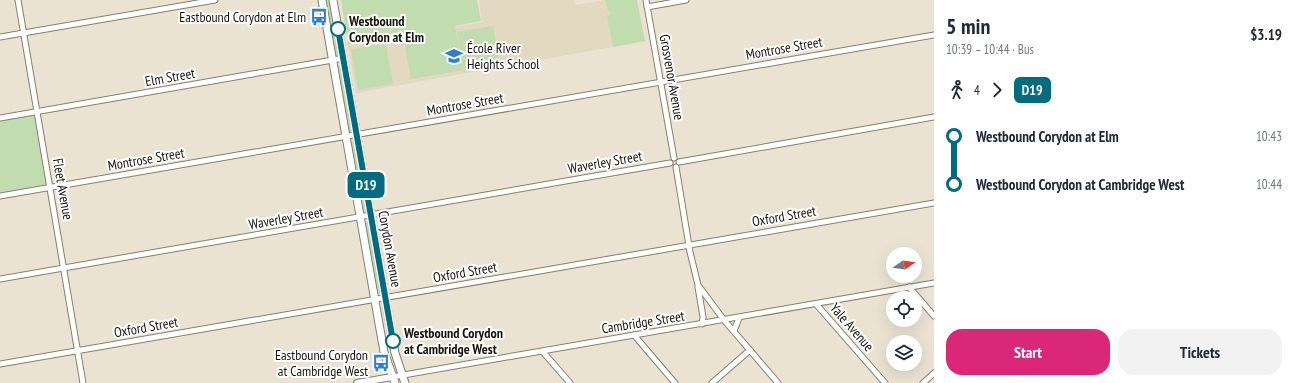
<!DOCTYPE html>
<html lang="en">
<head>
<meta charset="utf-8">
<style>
  body { margin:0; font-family:"PT Sans Narrow",sans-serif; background:#f2f2f3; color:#1f2937; height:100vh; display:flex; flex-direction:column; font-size:15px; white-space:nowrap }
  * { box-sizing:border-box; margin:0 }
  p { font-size:13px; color:#747a83 }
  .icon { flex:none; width:22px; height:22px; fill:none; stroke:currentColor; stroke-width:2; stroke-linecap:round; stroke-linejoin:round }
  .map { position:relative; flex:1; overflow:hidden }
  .side { display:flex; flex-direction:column; background:#fff; width:360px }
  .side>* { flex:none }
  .badge { padding:0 8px; border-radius:6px; font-size:14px; line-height:26px }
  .needle { width:26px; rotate:77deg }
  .buttons { position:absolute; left:886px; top:247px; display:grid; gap:8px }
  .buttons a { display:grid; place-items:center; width:36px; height:36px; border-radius:50%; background:#fff; box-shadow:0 4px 16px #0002; font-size:20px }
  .map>.badge { position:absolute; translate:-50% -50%; box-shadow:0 0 0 2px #fff }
  .legs { display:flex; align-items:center; gap:6px; height:44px; padding:0 12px; font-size:13px }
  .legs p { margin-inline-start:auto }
  .headline { display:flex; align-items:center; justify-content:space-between; height:68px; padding:0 12px }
  h1 { font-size:22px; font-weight:700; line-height:30px }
  .primary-button { display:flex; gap:8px; margin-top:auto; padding:8px 12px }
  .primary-button a { flex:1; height:46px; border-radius:16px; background:#db2777; color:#fff; font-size:16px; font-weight:700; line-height:46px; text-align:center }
  .primary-button a+a { background:#f2f2f3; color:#1f2937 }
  ul { padding:0 12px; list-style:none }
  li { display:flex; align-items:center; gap:14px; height:48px; font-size:15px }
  li i { display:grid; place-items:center; width:6px; height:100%; margin:0 5px; background:currentColor }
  li i::after { content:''; width:10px; height:10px; margin:-5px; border:3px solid; border-radius:50%; background:#fff }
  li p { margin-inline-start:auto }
  li:first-child i { background:linear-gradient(#0000 50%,currentColor 0) }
  li:last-child i { background:linear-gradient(currentColor 50%,#0000 0) }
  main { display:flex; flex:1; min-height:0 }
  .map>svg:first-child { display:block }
</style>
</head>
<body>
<main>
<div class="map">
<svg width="934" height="383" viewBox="0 0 934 383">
  <rect width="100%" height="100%" fill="#ebe3d2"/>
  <path fill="#e3d8c0" d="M479,0H574L575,5L605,0L608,6L645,41L356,93L348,46L482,22Z"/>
  <g fill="#c1dcae">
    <path d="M325,0H330L339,54L336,56H335Z"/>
    <path d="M341,0H477L481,21L455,26L463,70L411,79L403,35L348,45Z"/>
    <path d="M605,0H637L645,41L613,47L607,15H610Z"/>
    <path d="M493,26L500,66L464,72L457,32Z"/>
    <path d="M386,44L393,84L358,90L351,49Z"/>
    <path d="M337,65H340L341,68L352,130L350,133L348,132Z"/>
    <path d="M37,112L51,188L0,196V118Z"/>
    <path d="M351,141L354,142L366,210L364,213H362L350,142Z"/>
    <path d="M365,221L368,223L380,293L378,295L364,222Z"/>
  </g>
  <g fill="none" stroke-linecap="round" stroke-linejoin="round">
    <g stroke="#867f6f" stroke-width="7">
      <g id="minor">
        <path d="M18,0L83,383"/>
        <path d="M646,0L674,158"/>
        <path d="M647,7L686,0"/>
        <path d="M0,37L215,0"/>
        <path d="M0,118L344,58"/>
        <path d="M679,162L934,117"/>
        <path d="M676,167L690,252L698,285L724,320L778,383"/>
        <path d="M0,196L934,35"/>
        <path d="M0,279L670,163"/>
        <path d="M698,287L703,317L702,324"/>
        <path d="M909,287L934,316"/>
        <path d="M816,304L885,383"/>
        <path d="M734,331L739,318"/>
        <path d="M634,335L675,383"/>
        <path d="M543,352L570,383"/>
        <path d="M0,364L934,203"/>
        <path d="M392,377L934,283"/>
        <path d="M712,383L750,350"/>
        <path d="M923,383L934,373"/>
      </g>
    </g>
    <g stroke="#867f6f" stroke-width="8">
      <path id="tertiary" d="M357,383L392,377"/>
    </g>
    <g stroke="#867f6f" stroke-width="9">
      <g id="secondary">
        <path d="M322,0L384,352L395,383"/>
        <path d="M333,0L395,353L405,383"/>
      </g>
    </g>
    <use href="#minor" stroke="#fff" stroke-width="5"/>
    <use href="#tertiary" stroke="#fff" stroke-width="6"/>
    <use href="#secondary" stroke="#fff" stroke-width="7"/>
  </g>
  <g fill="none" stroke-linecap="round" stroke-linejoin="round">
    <g stroke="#fff" stroke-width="9">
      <path id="line-1" d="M338,29L393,341"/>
    </g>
    <use href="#line-1" stroke="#026c7e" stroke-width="6"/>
  </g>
  <defs>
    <g id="bus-bare" transform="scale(1.38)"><path d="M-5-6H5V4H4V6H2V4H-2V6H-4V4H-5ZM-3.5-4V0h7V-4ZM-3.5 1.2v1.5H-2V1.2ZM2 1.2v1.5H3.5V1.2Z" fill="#307ece" stroke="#fff" stroke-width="2.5" paint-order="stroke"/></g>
    <g id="school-bare" transform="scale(1.38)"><path d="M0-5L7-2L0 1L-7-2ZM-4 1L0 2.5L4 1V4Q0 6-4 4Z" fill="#307ece" stroke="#fff" stroke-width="2.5" paint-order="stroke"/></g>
  </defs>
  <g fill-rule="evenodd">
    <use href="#bus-bare" x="319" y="17"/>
    <use href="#school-bare" x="454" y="56"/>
    <use href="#bus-bare" x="381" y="363"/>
  </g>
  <g fill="#fff" stroke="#026c7e" stroke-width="2">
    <circle cx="338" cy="29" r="7"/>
    <circle cx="393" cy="341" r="7"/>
  </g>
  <g text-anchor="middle" stroke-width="4" stroke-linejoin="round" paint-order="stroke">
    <g font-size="14" fill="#17150e" stroke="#fff" text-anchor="end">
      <text x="306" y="22">Eastbound Corydon at Elm</text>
      <text x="467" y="53" text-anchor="start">École River<tspan x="467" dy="16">Heights School</tspan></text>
      <text x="368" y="360">Eastbound Corydon<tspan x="368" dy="16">at Cambridge West</tspan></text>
    </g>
    <g font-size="14" font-weight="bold" fill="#17150e" stroke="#fff" text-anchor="start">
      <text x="349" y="26">Westbound<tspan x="349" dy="16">Corydon at Elm</tspan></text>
      <text x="404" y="338">Westbound Corydon<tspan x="404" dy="16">at Cambridge West</tspan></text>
    </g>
    <g font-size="14" fill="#17150e" stroke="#fff">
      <text transform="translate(784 48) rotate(-10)" y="5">Montrose Street</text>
      <text transform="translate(170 77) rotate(-10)" y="5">Elm Street</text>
      <text transform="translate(672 77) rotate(80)" y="5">Grosvenor Avenue</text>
      <text transform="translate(465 104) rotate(-10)" y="5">Montrose Street</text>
      <text transform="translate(146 159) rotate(-10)" y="5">Montrose Street</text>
      <text transform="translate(605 162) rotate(-10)" y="5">Waverley Street</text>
      <text transform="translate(63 189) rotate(80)" y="5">Fleet Avenue</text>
      <text transform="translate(784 216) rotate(-10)" y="5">Oxford Street</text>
      <text transform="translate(286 218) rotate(-10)" y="5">Waverley Street</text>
      <text transform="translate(390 249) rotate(80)" y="5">Corydon Avenue</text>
      <text transform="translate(465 272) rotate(-10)" y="5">Oxford Street</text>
      <text transform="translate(643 322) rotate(-9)" y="5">Cambridge Street</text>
      <text transform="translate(146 327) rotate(-10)" y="5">Oxford Street</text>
      <text transform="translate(852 327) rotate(49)" y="5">Yale Avenue</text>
    </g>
  </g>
</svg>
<div class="buttons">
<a><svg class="needle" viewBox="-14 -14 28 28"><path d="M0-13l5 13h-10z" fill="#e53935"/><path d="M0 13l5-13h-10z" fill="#747a83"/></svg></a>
<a><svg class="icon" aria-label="locate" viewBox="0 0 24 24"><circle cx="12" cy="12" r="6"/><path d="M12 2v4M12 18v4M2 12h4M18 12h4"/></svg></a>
<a><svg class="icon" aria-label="layers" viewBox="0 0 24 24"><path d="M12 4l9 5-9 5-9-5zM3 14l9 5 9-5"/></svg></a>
</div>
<b class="badge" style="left:366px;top:185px;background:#026c7e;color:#fff">D19</b>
</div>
<section class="side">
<div class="headline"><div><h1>5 min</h1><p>10:39 – 10:44 · Bus</p></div><b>$3.19</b></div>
<div class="legs"><svg class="icon" aria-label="walk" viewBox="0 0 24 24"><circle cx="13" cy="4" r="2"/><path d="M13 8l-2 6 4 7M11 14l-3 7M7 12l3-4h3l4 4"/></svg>4<svg class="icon" aria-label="forward" viewBox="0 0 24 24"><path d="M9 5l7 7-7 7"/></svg><b class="badge" style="background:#026c7e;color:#fff">D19</b></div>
<ul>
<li><i style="color:#026c7e"></i><b>Westbound Corydon at Elm</b><p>10:43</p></li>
<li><i style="color:#026c7e"></i><b>Westbound Corydon at Cambridge West</b><p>10:44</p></li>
</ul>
<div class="primary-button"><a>Start</a><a>Tickets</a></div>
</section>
</main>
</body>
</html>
